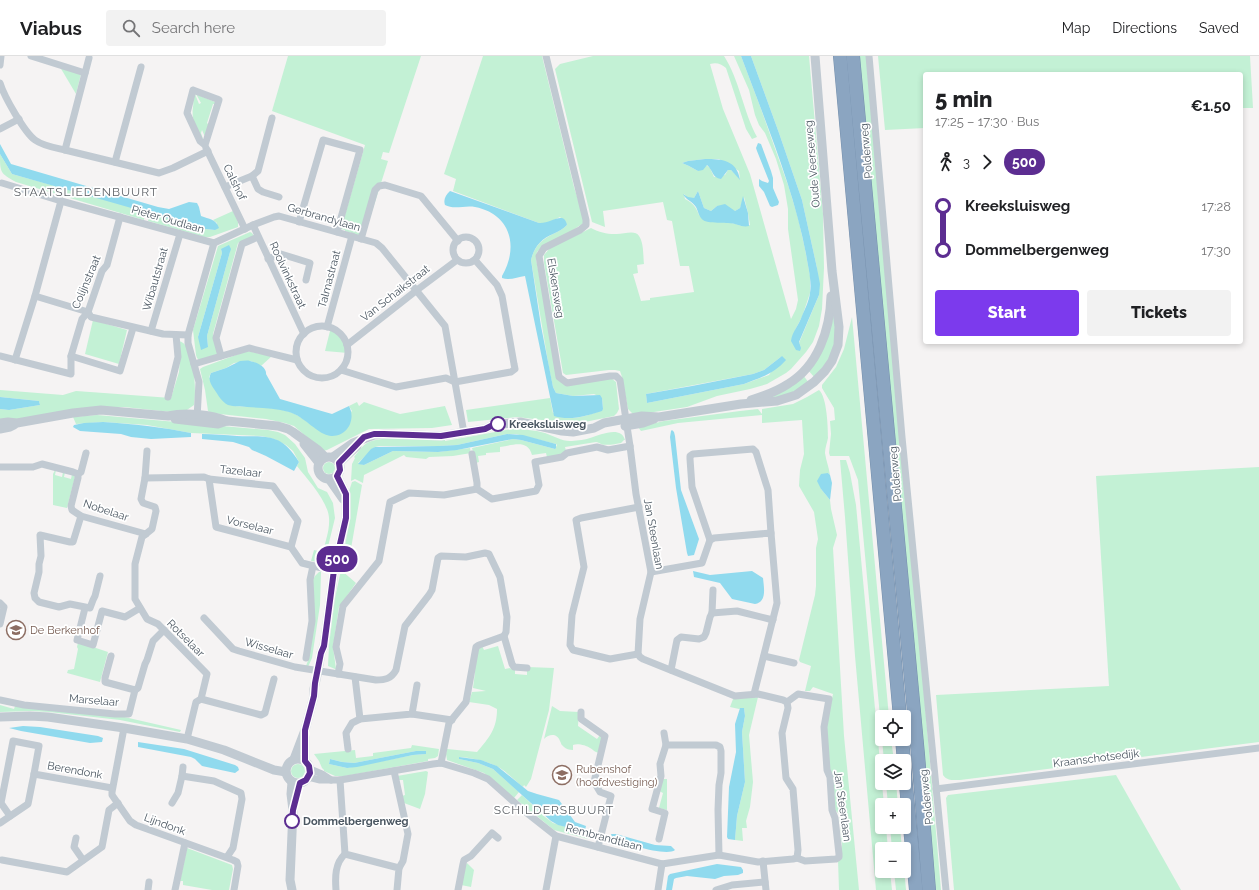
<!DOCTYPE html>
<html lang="en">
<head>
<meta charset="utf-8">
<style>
  body { margin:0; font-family:Raleway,sans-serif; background:#f2f2f2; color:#202124; height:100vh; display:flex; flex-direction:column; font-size:15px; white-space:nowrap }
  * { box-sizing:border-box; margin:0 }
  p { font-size:13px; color:#757577 }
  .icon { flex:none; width:22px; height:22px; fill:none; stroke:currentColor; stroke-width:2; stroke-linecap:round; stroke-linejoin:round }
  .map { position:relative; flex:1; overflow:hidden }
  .panel { position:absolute; left:923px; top:16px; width:320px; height:272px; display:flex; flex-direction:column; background:#fff; border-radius:4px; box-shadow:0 2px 6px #0003 }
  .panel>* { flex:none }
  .badge { padding:0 8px; border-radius:13px; font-size:14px; line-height:26px }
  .controls { position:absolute; left:875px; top:654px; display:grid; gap:8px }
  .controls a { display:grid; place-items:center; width:36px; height:36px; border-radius:4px; background:#fff; box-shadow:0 2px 6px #0003; font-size:20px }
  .map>.badge { position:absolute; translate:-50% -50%; box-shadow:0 0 0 2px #fff }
  .legs { display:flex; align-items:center; gap:6px; height:44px; padding:0 12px; font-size:13px }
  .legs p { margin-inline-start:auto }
  .head { display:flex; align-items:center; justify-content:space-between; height:68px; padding:0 12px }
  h1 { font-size:22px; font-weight:800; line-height:30px }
  .button { display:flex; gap:8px; margin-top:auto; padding:8px 12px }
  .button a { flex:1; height:46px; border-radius:4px; background:#7c3aed; color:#fff; font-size:16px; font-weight:800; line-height:46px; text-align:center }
  .button a+a { background:#f2f2f2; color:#202124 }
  ul { padding:0 12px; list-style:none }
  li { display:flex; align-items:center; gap:14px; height:44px; font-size:15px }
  li i { display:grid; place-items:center; width:6px; height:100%; margin:0 5px; background:currentColor }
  li i::after { content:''; width:10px; height:10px; margin:-5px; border:3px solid; border-radius:50%; background:#fff }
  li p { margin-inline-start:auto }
  li:first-child i { background:linear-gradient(#0000 50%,currentColor 0) }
  li:last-child i { background:linear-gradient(currentColor 50%,#0000 0) }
  header { display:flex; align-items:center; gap:24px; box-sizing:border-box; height:56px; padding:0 20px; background:#fff; border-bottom:1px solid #e0e0e0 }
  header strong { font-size:19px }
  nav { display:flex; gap:22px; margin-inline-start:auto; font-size:14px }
  .search { width:280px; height:36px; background:#f2f2f2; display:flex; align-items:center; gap:10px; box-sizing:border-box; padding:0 14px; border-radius:4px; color:#757577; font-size:15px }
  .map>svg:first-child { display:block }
</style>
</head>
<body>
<header>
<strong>Viabus</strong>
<div class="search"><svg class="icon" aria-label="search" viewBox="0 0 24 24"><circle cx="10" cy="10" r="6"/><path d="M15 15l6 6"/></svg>Search here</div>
<nav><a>Map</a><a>Directions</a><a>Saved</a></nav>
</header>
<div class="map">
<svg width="1259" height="834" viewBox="0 0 1259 834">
  <rect width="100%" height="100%" fill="#f5f3f3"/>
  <g fill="#c3f1d5" fill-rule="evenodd">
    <path d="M288,0H421L389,97L383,96L381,103L388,105L364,181L345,175V174L341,173L365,89L272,55Z"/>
    <path d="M483,0H542L574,131L585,166L570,176L543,190L537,196L536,203L559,324L611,322L616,326L619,353L617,357L614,360L575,368L517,361L468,366L466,354L550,342L553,357C559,358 566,361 572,362C579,362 598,357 603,353L602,342L594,338L573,340L556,337L553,331L549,312L531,204C534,191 541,184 553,178C559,175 563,173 567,169L560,161L548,167H539L453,135L456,123L444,118Z"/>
    <path d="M593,0H724C740,25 743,55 757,81L752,83L746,73L726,12C721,8 717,6 710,8L723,53L750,118L791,263L796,253L798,244L788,173V153L784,129L776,103L765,77L759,69L755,59L749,34L734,0H741L761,53L789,132L798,162L805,193L810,220V237L802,261L795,274L801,292L799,287L819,239L817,212L802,144L779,77L751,0H809L823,158L824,212L822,253L819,270L813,286L806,296L791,313L786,317L767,328L750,333L717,340L687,351L634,359L628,353L622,321L620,315L615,314H609L566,319L563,317L544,207V199L550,192L591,172C599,176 606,178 615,178C622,179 635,173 639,180C644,187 643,200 644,208L637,209L638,217L633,218L641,245L650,244V242L694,236L689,210H680L672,165L667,164L663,146L603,155L605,171L592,166L555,13L560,8ZM705,103H719L739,115L740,123L731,114H728L725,119L714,121L710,112L706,109L698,115L689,110L682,107L688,105ZM698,135L704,152L711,155L717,150L735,155L740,152L744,141L748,157L750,169C743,172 738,168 731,167C720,165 710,163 699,159C696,151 693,147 685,143L684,138L688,142H694ZM782,300L769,319L744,328L647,347L646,338L753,318L764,314Z"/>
    <path d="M858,0H869L941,834H934Z"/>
    <path d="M878,0H1250L1253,52H1241V18H925V72L885,74Z"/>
    <path d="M60,11L81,18L76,38Z"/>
    <path d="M195,38L199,48L201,47L196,38L215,46V48H213L207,67L209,69L205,81L202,74L201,77L203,83L200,82C196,71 191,63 193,51C194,46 192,43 195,38Z"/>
    <path d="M0,98L12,118L145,155L144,164L16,126C0,117 0,117 0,98Z"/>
    <path d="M233,155L238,166V171L210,181H204L148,165L150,157L205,173L215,174L217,167L213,164Z"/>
    <path d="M250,176L252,177L254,180L238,187L213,278V282L218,299L199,304L197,302L196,299L193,274L218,190ZM221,193L230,196L207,280L208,291L198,281L222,197Z"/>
    <path d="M834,249L837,278L831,300L815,322L808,314Z"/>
    <path d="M852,261L889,661H882V682L858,424L849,400H830L829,397L831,378L830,365L835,364L834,352L822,332V329L836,311L844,293Z"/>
    <path d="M93,264L127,274L119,308L85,298Z"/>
    <path d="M333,273C343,279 347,286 348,297L325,295L330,275Z"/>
    <path d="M179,285C194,287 197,336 194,349L184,356H171L124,351L96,352L12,364H0V353L9,354L40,349L39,345L0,341V334L63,339L76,335L104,337L171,342L179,316L180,304Z"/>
    <path d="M247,295L272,300L261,310L251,305L234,307L226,312L211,317L209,321L233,350C252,351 272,350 290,356C303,361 313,371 325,378L352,355L349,350L357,346L359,350L364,346L400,358L445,350L452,369L432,372L369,373L327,394L323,395L294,370L285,367L266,363L211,357L208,355L205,334L200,313L203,311Z"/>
    <path d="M803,319L809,327L805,331L778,342L770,340Z"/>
    <path d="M819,334C827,341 828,371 828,382C827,387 825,392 825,397C826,404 829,412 830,419L828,417L821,433L830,444L831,453L837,479L833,492L844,680L859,834H839L838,804L842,789L839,758L835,754L829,712L826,675L829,656L833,638L813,631L810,635H805L811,610L800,606L799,604L815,539L816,530V492L818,483L814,456L799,430L800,414L804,398L802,364L762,367V359L678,367L641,375L638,371L664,365L740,355L758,353L762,358V353L793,348L807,341Z"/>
    <path d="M97,359L268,374L278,376L285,379L295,388L305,402L308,416L318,432L327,436L333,447L335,462L324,507L311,505L314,494L323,496C325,486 330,474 329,462C328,445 307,423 297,410L299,406L293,395L286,389L274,383L262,380L191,377L147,369L103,366L76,368L73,361Z"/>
    <path d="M512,373C523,373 534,374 545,377C554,380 563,386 572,385C578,384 585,384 590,382C600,379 621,369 625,384H624L621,387C616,388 606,390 601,388C599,387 598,386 596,386L565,391L566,395L561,399L547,401L546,397L532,399C528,383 513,389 500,391V396L486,397V399L478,400L479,406L476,407L472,392L513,383L521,384L555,393L557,389L556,388L516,378H507L457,389L438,390H379L375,391L358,407L364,409L393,395L438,396L470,392L471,397L453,400L429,401L426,403L406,401L404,399L364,419L363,427L355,423L351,425L352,408L355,402L354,401C358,396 362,390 367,387C379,379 429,383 445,383V385L468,381Z"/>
    <path d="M840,404H846L850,417L856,449L884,749H882V771H886L888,793H882V815H890L892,834H876L855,600L845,461Z"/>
    <circle cx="329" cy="412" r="6"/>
    <path d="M1259,411V686L960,724C953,724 947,725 943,719L936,639L1109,630L1096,420Z"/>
    <path d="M55,414H56L55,419L62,421L63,416H65L64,421L71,423L72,418L75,421L67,452L53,449V418Z"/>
    <path d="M355,425L362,429L348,510L343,511L341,510L349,469L350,462L348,438L352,426Z"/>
    <path d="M341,514L356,527L339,551L333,591L336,613H335L328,610L329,589L335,542Z"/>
    <path d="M319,516H321L320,549L312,602L308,611L306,610L309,602L313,524L315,520Z"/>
    <path d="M78,586L108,596L100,626L67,617L68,614L74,613L78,593L77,591Z"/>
    <path d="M482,590L484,594L498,590L505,613L510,612L511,613L515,614V618L527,619V611L554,612L549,654L531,723L526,731L524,729L523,731C515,725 508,717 500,712C488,705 473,702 459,701V703L478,707L493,713L519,736L514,742L484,717L447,704L446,698L447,693L477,696C489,682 497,673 497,653L489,649L469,646L472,636L486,635L473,632L475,616L474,615L477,595Z"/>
    <path d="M758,641L749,679L753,726L750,751L746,765L747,772H742L743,785L735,784L737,760L745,726L742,676L745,660L744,652L739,653L730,651L733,643Z"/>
    <path d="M0,649L14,653L15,650L120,660L181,674L180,676L120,664L49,656L31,655L0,656Z"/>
    <path d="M552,650L560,655L579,656L578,670L597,683L600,679L603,683L599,697C594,696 594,694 590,692C586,689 577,687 573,689V694C569,694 566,693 564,691C560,687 562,689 560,685C557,677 549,678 544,683Z"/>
    <path d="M882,683H891L894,705H884Z"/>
    <path d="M412,689L439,693L438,700L435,702L428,703V705L345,720H335L324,715V714L322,712L319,705L314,698L355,694L356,702L373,700V697L411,692ZM416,695H426V698L413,699L347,712L329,708L330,703L342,706L354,707Z"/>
    <circle cx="298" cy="715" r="7"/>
    <path d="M426,715L428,716L425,738L420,753L404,747L402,740L405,739L403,724H398L397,720Z"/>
    <path d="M1116,719L1181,834H954L946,742L948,739Z"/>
    <path d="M662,723H667V754L659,752L663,737L659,735Z"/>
    <path d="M886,727H896L898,749H888Z"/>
    <path d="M522,739L545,761L553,767L566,771L589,777L588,783L554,774L517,744Z"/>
    <path d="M890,771H900L902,793H892Z"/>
    <path d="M187,792L232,809L233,813L229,834H212L183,829V825H180Z"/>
    <path d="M467,807L474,814L471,831L461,829L465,810Z"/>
    <path d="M904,812L906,834H896L894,815H904Z"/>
  </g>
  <g fill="#90daee">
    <path d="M741,0H751L779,77L802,144L817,212L820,228L819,239L799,286L801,292L800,295L796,294L791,285C792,276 799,269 802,260C805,253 809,245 810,237C812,225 808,211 806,198C793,130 765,65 741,0Z"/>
    <path d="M758,87L761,88L771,115L773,122V132L779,146L778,149L772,151L770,150L764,136L759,130V123L762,125L768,127L769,125L757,95L756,92Z"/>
    <path d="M0,88L11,108L158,151L169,153L189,146L197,147L199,151L201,160C209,163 216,163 219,172L215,174L205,173L12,118L0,98Z"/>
    <path d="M705,103C722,103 737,104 740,124L731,114H728L721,123C712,122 713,114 707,109L703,114L698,115L689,110L682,107L688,105Z"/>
    <path d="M450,135L539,167C551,168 564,154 567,169C563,173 559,175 553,178C541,183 534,191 531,204L541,270L553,331L556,337L573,340L600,339L602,342L603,353L602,355C587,360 570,365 554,360L525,220C518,221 509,225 502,222V220C519,191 511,158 475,151C465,149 454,154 445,149C443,143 446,139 450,135Z"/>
    <path d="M698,135L704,152L711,155L717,150L725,148L735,155L740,152L743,140L748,157L749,170C742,172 736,167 728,167C721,166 709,168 703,164C699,161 698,155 696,151C692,145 686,144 683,138L688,141L694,142Z"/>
    <path d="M229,189L231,193L230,196L207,280L208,291L201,294L198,281L222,197L221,193Z"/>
    <path d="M782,300L786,304C775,317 760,322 744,328L647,347L646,338L692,330L753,318L764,314Z"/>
    <path d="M240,305C243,305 247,304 250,305C256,306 267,311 266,318L280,343L332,358L349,350C356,363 348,381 331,380C318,379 304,360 289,356C275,352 261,352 247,351C241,350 234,351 228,349C222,346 218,339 214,333C210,327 208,323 211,317L226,312Z"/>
    <path d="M0,341L39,345L40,349L9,354L0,353Z"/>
    <path d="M103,366C133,368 162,371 191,377V381L151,383L131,381L121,378L80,375L73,371L74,369L84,367Z"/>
    <path d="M672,374L674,376L675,380L681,434L699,483L694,499L688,500L687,497L676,432L670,381L671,375Z"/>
    <path d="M202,378C214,378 225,379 237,380C268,381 281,377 299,406L294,415L266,400L252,394L249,391L233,386L202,383Z"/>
    <path d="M507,378L523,379L556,388V392L555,393L521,384L513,383L457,394L438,396L393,395L364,409L358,408L371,393L375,391L438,390L457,389Z"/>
    <path d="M828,417L830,419L832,427L830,444L821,433L817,425L821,418Z"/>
    <path d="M693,515L710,519L752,515L763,522C764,532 767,546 755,548L732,543L720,527L694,521Z"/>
    <path d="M740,652H744L745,660L742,676L745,726L737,760L735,784L728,783L727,781L729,731L736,696L735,668Z"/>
    <path d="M23,670L40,671L98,680L103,682L102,686L90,687L21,675L9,672Z"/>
    <path d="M138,686L184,693L235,709L238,711L239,714L235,717L202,710L195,703L191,701L138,691Z"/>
    <path d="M416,695H426V698L413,699L357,711L347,712L329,708L330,703L342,706L354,707Z"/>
    <path d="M459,701L481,704L497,710L528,735L537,738L559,744L575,766L586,770L585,774L581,775L558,769L551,765L493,713L478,707L459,703Z"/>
    <path d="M611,778H616L655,789L671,790L675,794C666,801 625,787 613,784Z"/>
    <path d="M717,808L741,811L743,814V817L738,819L724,820L715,823L687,820L676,822L674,823L672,834H666L668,820L670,818Z"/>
  </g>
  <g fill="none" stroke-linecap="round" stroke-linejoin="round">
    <g stroke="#7690ad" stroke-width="14">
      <g id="motorway">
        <path d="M840,0L900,661"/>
        <path d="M853,0L918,699L929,834"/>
        <path d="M902,683L904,705"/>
        <path d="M904,708L916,834"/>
      </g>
    </g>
    <g stroke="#c1cad2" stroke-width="7">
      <path d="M31,0L85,17"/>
      <path d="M546,0L586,164V169L580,174L544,192L539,200L559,321L567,327L610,320H616L620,324L630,390L636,438L651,516L640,563L638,598L640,601L643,603L735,640L758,638L783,644L787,646L798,638L829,643L824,671L827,714L830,721L832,754L835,762L839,798V801L836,803L805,805L797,802L798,794L793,733L786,722L782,677L788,652L787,646"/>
      <path d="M869,0L902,381L946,834"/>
      <path d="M0,9L1,0"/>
      <path d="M0,27C4,40 24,76 35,84C43,90 56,92 65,94L89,2"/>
      <path d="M193,34L217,43L219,44L205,89L200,85L187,57Z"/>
      <path d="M0,73L19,63"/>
      <path d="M206,92L245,173"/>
      <path d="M65,94L159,117L173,112L208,95"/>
      <path d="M115,106L141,11"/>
      <path d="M252,120L258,133L263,136L279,141"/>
      <path d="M2,127L61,145L214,187"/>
      <path d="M225,131L252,120L258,115L272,62"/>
      <path d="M299,166L323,84L360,94L337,176"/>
      <path d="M253,169L304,278"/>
      <circle cx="466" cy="194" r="13"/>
      <path d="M361,183L375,134L379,130L385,129L421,140L458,185"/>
      <path d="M268,203L281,198L310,207L306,224"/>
      <path d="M35,240L88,256L91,261L163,278L188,279"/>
      <circle cx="322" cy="296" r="26"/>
      <path d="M327,271L352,180"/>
      <path d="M151,275L180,178"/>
      <path d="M347,289L417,234L457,204"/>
      <path d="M0,300L71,318V300L82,263L88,256L102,215L107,209L120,161"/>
      <path d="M71,300L120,315L133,272"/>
      <path d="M221,300L216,282L242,188L258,181"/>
      <path d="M15,304L35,240L61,145"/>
      <path d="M194,308L249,292L297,304"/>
      <path d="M341,314L396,331L446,322L455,326L511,316L515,313L514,308L502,240L497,229L475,204"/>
      <path d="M168,341L178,301L176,279"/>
      <path d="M197,362L199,326L188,287V279L214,187L253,169L274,161L279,160L376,187L382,192L445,270L464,377"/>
      <path d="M147,395L145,422L141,443L143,447L155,451L156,455L152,473L142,481L135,508V543L147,563L158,568L207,618L201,643L196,646L187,683"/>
      <path d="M86,397L81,416L78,418V422L71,450L72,454L81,460L146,478"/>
      <path d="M472,398L477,427V433L492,443L536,435L539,429L535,406L562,401L567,397L597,391L608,394L630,390"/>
      <path d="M0,411H33L42,408L73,416L78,418"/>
      <path d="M145,422L204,421L209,423L216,471L291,491L302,507L334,515"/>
      <path d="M209,423L273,430L298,465L291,491"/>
      <path d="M81,460L73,486H70L40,479L41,500L39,508V516L34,537L35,542L39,546L59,551L70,548L90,552L93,544L95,540L100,520"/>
      <path d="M710,484L692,431L690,403V400L693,398L753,393L756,396L768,434L771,477"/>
      <path d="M651,516L702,507L710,484L714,482L771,477L777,547L754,638"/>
      <path d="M0,547L4,551L0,568"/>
      <path d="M85,552L77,584L93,589L102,555L125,561L140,552"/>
      <path d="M712,557L737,555L773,564"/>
      <path d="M204,562L233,593L239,595L295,611L376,624C385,624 391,623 396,614L405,570L429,539L432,534L438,502L441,500L466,501L485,497L489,498L500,521L507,561L506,576L504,580L479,589L476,591L466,646L449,667L441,707"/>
      <path d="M504,580L512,608L514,611L527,612"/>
      <path d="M638,598L610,603L573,594L570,589L572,559L584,511L576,464L581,462L639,451"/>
      <path d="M764,600L794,607"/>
      <path d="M306,602L312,565L310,524L313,510"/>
      <path d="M671,614L677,584L681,581L699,583L704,581L706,577L710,561L712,557L713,534"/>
      <path d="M338,618L340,608L336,591L343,550L379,505L390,446L409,437L444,439L477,433"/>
      <path d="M355,621L360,663"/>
      <path d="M135,634L138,632L145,608L147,604L153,585L164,574"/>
      <path d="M201,643L261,659L265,657L274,623"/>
      <path d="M0,644L24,649L115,658H129L135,634L105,626V622L111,600"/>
      <path d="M581,656V663L605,680L594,726L600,736L611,740L598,791"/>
      <path d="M412,658L452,664"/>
      <path d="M124,672L112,736V739L130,765L136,769L233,804L237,806L238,810L234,834"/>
      <path d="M664,677L666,689"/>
      <path d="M348,693L346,677L352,667L360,663L412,658L417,629"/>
      <path d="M310,713L322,718L331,724"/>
      <path d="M394,715L408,778L403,805L399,812"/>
      <path d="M182,720L183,711"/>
      <path d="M308,721L320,724H340L433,708L441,707L474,717L488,723L523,754L556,780L662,808L719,799L758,806L793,803L797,802"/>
      <path d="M340,724L345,798L399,812L397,834"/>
      <path d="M936,733L1259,692"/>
      <path d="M172,747L178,737L182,720L214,725L241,737L242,743L233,792L227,801"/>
      <path d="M10,760L1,747L13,685L39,690L34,718L112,732"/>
      <path d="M0,767L28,748L34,718"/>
      <path d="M76,782L74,791L83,804"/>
      <path d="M659,783L665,757L652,753L661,720L660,708L666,689H716L720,691L721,695V717L719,729L718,754L719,799"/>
      <path d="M2,804L67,816L102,791L109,754L118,747"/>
      <path d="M763,805L766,834"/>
      <path d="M148,834L149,826"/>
      <path d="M175,834L185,787"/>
      <path d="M336,834C335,821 335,807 345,798"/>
      <path d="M458,834L463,808L464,804L471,800L492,777L498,782"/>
      <path d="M546,834L556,780"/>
      <path d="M658,834L662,808"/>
      <path d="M716,834L732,829L765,826"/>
    </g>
    <g stroke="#c1cad2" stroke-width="9">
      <path d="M751,344C764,340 776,336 788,328C818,310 830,274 831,240"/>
      <path d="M175,363L218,368L227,365L278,370L288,373L293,376L318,394L325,401"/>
      <path d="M0,367L8,366L17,367L73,357L101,354L168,360C185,356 211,358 227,365"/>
      <path d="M625,370L643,367L654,363"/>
      <path d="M0,373L10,371L14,369"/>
      <path d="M304,388L319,407"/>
      <circle cx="329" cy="412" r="11"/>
      <path d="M333,401L353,387L374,379L384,378L441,380L485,373L493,369L520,366L562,375L573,376L594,372L604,367L642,360L659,361L741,348L777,345L796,339L814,326L825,315L832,305L838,289L839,271L832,215L815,0"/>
      <path d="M339,407L357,390"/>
      <path d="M329,423L343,443"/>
      <path d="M0,661L30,660L48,661L124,672L187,683L224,694L274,714L286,716"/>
      <circle cx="298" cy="715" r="12"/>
      <path d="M294,703L305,674L314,640V633L318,614L321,597L324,590L334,515L346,462V438L337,420"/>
      <path d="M305,705V681"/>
      <path d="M292,726L291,738L293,754L290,824L292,834"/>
    </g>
    <use href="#motorway" stroke="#8ba5c1" stroke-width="13"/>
  </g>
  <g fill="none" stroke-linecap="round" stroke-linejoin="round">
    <g stroke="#fff" stroke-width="9">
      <path id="line-1" d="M292,765L293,754L300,727L306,724L310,717L309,710L305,705V674L314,640L315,627L321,597L324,590L334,514L346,462V438L337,420L340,414L339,407L364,381L374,378H384L441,380L485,373L493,369L498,368"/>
    </g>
    <use href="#line-1" stroke="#5c2d91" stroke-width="6"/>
  </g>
  <defs>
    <g id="school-ring" transform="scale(1)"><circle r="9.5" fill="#fff" stroke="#8d6e63" stroke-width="1.5"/><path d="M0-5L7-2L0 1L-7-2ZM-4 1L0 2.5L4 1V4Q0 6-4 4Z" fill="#8d6e63"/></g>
  </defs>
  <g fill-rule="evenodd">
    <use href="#school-ring" x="16" y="574"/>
    <use href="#school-ring" x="562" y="719"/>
  </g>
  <g fill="#fff" stroke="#5c2d91" stroke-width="2">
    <circle cx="498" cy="368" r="7"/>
    <circle cx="292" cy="765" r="7"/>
  </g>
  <g text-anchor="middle" stroke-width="3.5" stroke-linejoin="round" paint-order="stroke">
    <g font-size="11" fill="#4a5661" stroke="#fff">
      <text transform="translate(866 95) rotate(-95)" y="4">Polderweg</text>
      <text transform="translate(812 108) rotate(-95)" y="4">Oude Veerseweg</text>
      <text transform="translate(235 126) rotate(64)" y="4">Calshof</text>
      <text transform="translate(324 161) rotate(16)" y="4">Gerbrandylaan</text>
      <text transform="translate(168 163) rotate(16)" y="4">Pieter Oudlaan</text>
      <text transform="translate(288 219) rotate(65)" y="4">Roolvinkstraat</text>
      <text transform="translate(155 223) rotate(-74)" y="4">Wibautstraat</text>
      <text transform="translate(329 223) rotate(-75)" y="4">Talmastraat</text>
      <text transform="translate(86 226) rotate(-67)" y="4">Colijnstraat</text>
      <text transform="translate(556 232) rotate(81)" y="4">Elskensweg</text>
      <text transform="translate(395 237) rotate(-38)" y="4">Van Schaikstraat</text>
      <text transform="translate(241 415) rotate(6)" y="4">Tazelaar</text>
      <text transform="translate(895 418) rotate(-95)" y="4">Polderweg</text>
      <text transform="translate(106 454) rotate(18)" y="4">Nobelaar</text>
      <text transform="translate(250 469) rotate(14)" y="4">Vorselaar</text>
      <text transform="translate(654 478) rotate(80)" y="4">Jan Steenlaan</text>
      <text transform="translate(186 582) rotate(45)" y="4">Rotselaar</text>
      <text transform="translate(269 592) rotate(16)" y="4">Wisselaar</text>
      <text transform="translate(94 644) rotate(5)" y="4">Marselaar</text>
      <text transform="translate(1096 702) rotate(-7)" y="4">Kraanschotsedijk</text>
      <text transform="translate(75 714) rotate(10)" y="4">Berendonk</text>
      <text transform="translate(926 741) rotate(-96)" y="4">Polderweg</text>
      <text transform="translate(843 750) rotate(82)" y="4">Jan Steenlaan</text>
      <text transform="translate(165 768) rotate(20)" y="4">Lijndonk</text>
      <text transform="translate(604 781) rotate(15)" y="4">Rembrandtlaan</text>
    </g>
    <g font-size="11" font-weight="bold" fill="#4a5661" stroke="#fff" text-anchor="start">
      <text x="509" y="372">Kreeksluisweg</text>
      <text x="303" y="769">Dommelbergenweg</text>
    </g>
    <g font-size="11" fill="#785e54" stroke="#fff" text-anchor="start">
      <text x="30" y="578">De Berkenhof</text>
      <text x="576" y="717">Rubenshof<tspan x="576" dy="13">(hoofdvestiging)</tspan></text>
    </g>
    <g font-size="12" letter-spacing="1" fill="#5f6368" stroke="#fff">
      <text x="86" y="140">STAATSLIEDENBUURT</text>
      <text x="554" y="758">SCHILDERSBUURT</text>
    </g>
  </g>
</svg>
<div class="controls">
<a><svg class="icon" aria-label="locate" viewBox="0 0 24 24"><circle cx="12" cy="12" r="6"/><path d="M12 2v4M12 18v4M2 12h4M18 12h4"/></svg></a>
<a><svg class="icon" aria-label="layers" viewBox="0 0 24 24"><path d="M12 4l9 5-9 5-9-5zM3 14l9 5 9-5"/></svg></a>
<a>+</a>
<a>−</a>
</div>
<b class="badge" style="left:337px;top:503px;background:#5c2d91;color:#fff">500</b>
<section class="panel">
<div class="head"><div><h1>5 min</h1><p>17:25 – 17:30 · Bus</p></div><b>€1.50</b></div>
<div class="legs"><svg class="icon" aria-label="walk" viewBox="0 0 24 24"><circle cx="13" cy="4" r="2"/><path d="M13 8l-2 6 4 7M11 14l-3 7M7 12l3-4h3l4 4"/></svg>3<svg class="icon" aria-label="forward" viewBox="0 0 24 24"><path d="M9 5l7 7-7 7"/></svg><b class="badge" style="background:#5c2d91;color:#fff">500</b></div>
<ul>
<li><i style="color:#5c2d91"></i><b>Kreeksluisweg</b><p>17:28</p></li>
<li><i style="color:#5c2d91"></i><b>Dommelbergenweg</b><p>17:30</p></li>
</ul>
<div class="button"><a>Start</a><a>Tickets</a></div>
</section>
</div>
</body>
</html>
